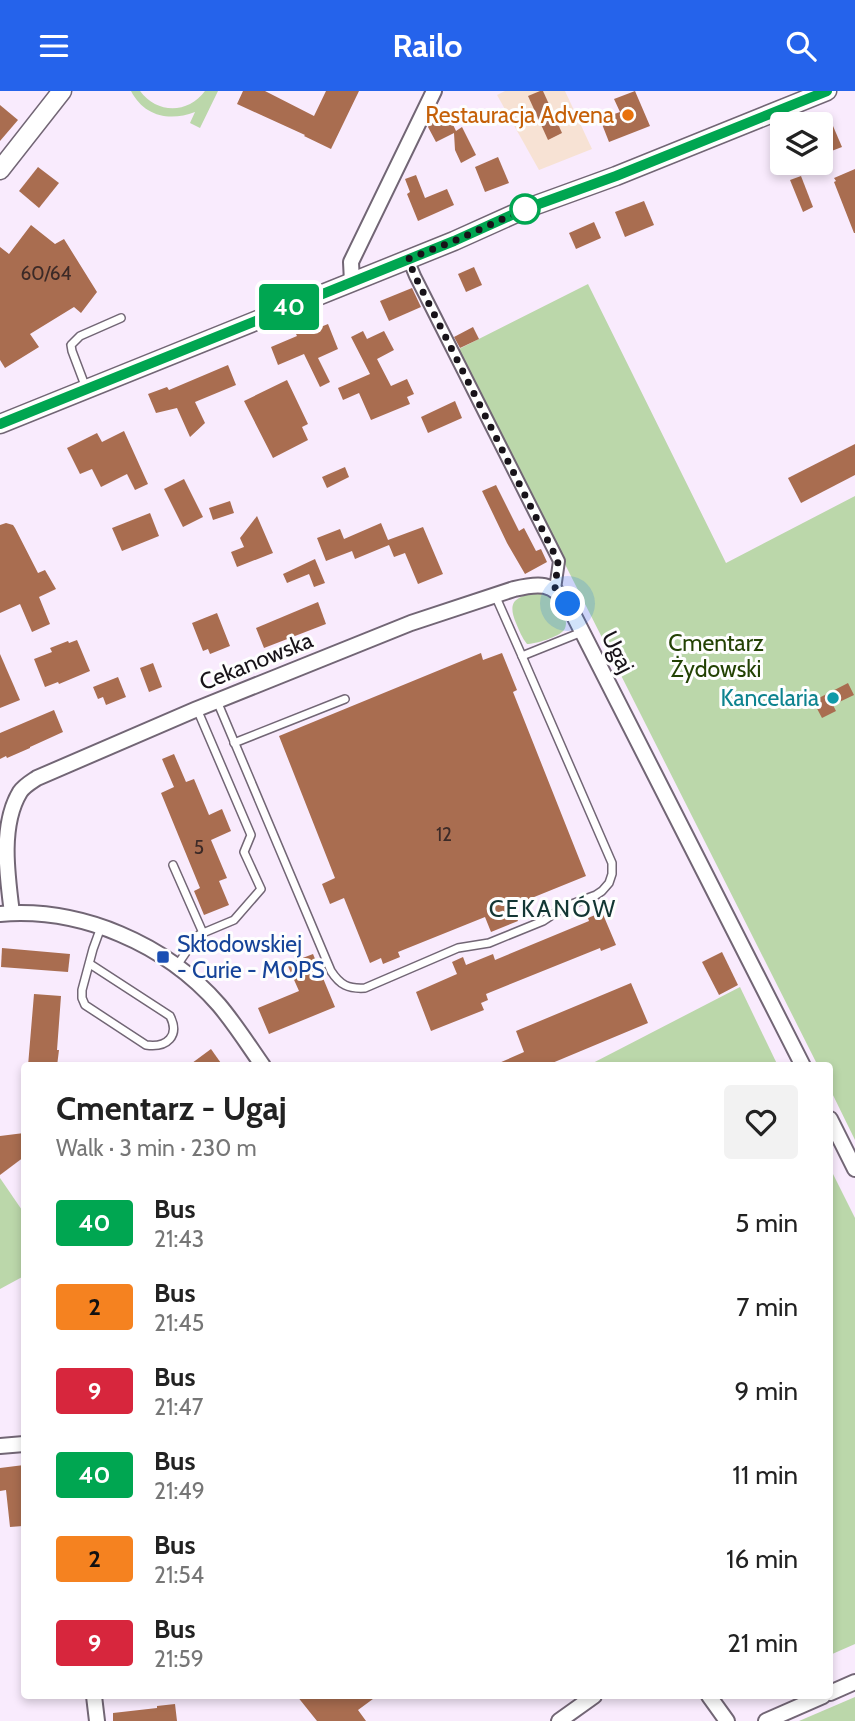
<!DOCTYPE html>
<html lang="en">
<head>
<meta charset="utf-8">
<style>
  body { margin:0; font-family:Cabin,sans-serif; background:#f2f2f2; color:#222; height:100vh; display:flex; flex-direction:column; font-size:26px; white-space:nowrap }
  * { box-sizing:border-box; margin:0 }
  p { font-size:23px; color:#767676 }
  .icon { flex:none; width:38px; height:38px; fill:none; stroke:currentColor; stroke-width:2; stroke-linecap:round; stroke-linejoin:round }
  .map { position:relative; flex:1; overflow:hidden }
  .side { position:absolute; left:21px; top:971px; width:812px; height:637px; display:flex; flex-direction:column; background:#fff; border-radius:7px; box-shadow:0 4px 10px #0003 }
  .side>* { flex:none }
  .badge { padding:0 14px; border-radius:5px; font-size:24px; line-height:46px }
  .buttons { position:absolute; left:770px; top:21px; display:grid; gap:14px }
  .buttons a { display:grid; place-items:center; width:63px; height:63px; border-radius:7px; background:#fff; box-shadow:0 4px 10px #0003; font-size:35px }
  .you { position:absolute; width:35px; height:35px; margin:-18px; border:5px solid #fff; border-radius:50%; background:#1a73e8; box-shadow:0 0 0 10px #1a73e833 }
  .map>.badge { position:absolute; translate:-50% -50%; box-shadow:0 0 0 4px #fff }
  .round { display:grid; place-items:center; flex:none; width:74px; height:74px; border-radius:7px; background:#f2f2f2 }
  .summary { display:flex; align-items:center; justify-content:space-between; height:119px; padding:0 35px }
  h1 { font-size:33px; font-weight:700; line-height:52px }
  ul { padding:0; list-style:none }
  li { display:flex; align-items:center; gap:21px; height:84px; padding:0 35px }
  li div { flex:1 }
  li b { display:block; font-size:26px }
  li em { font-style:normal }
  li .badge { min-width:77px; font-weight:700; text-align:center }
  header { display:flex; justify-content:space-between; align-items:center; height:91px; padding:0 35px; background:#2563eb; color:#fff; font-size:32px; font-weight:700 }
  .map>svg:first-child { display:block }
</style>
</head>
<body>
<header><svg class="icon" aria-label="menu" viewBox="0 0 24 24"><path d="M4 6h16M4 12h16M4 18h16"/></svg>Railo<svg class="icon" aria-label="search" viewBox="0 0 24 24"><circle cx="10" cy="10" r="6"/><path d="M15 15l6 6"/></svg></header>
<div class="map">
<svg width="855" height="1630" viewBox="0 0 855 1630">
  <rect width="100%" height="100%" fill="#f9ebfd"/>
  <path fill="#f7e2d4" d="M505,0H565L592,58L539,79L497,4Z"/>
  <g fill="#bbd7aa">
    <path d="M131,0H140C157,23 188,23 205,0H218L200,37L190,32L195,21C169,31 144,25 131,0Z"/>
    <path d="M588,193L726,472L855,405V1049L830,998V975H818L457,259Z"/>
    <path d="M538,501C544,503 550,504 554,508C561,515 570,530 564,539C559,546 535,553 527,553C522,547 519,539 516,532C506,508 518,506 538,501Z"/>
    <path d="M740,896L778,975H587Z"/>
    <path d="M830,1077L855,1127V1553L830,1564Z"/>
    <path d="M0,1087L24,1122V1185L0,1198Z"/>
    <path d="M855,1606V1630H799Z"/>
  </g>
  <g fill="#a96d50">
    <path d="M243,0H265L314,25L326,0H359L331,58L304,45L305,44L237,13Z"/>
    <path d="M540,0H543L562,42L548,49L528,5Z"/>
    <path d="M635,0L650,35L609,51L600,28L620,21L614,8Z"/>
    <path d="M0,14L18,29L0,50Z"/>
    <path d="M446,19L456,40L462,36L476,64L461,72L455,59L454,42L436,51L428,36L433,26Z"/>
    <path d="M833,35L842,56L821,64V41Z"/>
    <path d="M498,66L509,92L485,101L475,76Z"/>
    <path d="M38,76L59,92L39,117L19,100Z"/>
    <path d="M855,78V142H854L834,91L836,90L834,87Z"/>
    <path d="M416,84L425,107L447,98L454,114L418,130L407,103L410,101L405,88Z"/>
    <path d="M801,85L813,116L803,121L790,89Z"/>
    <path d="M644,110L654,134L625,146L615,121Z"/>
    <path d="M594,131L601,147L576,158L569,142Z"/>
    <path d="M31,134L55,153L64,148L97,201L81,222L74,216L30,243L39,256L5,277L0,269V156L9,163Z"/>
    <path d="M474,176L482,194L466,201L458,183Z"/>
    <path d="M412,197L421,216L389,230L380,210Z"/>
    <path d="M328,233L338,258L318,267L330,291L320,296L304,263L278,274L271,256L297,245L296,243L305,240L306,242Z"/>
    <path d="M473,236L479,248L460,257L454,246Z"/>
    <path d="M363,240L367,248L384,240L394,259L377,268L391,295L407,288L414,303L407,306L410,313L371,329L359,302L343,309L338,297L370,283L351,246Z"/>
    <path d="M228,274L236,294L195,311L205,332L190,346L177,317L156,322L148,303L167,296L169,299Z"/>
    <path d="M287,289L308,333L302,336L308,349L273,367L244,310Z"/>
    <path d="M455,310L462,327L428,342L421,326Z"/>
    <path d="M124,340L148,393L135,399L127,383L101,396L92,378L80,383L67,357L97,342L102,351Z"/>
    <path d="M855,353V384L801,412L788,387Z"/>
    <path d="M345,376L349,386L327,397L322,386Z"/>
    <path d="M184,388L203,426L183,436L164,398Z"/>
    <path d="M496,394L519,440L524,437L536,460L541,458L547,471L525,483L507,452L482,400Z"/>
    <path d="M230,410L234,422L213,429L209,417Z"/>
    <path d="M150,422L159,445L122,460L112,437Z"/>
    <path d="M257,425L273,462L237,476L231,461L244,456L240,447Z"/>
    <path d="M6,432L13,434L15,437L38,482L45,479L56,498L39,506L50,533L32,541L20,513L0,522V434Z"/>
    <path d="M381,432L388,449L423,436L443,483L418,493L405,462L394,466L389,454L355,468L352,460L326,470L317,447L340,438L344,448Z"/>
    <path d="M315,468L325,492L314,496L309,483L287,492L283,483Z"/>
    <path d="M318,511L326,533L264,557L256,537Z"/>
    <path d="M217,522L230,555L210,563L208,558L203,560L192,532Z"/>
    <path d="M77,549L90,580L59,593L58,591L45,596L34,568L52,561L50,557L68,550L69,552Z"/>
    <path d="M481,562L483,569L502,562L517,599L513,601L586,785L512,815L518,830L491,841L485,826L398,861L400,866L383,873L381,867L370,872L344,807L330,813L322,793L335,787L279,645Z"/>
    <path d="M0,563L20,609L0,617Z"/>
    <path d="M153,572L162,596L149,601L140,577Z"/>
    <path d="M118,586L126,606L106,614L103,606L98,608L93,596Z"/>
    <path d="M848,592L854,604L833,614L836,620L822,627L813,610Z"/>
    <path d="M54,619L63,641L30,656V657L7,667L6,665L0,668V642Z"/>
    <path d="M174,663L186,691L194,688L209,724L222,718L231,740L211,749L227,787L219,790L229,814L204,824L194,800L200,797L161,702L174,696L162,668Z"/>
    <path d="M602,821L616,854L601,860L600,857L486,903L488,909L481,912L484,919L431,940L416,901L457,883L452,871L463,866L466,874L493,863L495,869L589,830L588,827Z"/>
    <path d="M2,857L70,863L68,881L1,876Z"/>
    <path d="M722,861L738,894L719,904L702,871Z"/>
    <path d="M313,863L335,916L269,943L258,917L299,900L287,873Z"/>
    <path d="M631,892L648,932L545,975H492L524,961L516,940Z"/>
    <path d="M34,903L61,905L57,959H59L57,975H28Z"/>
    <path d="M211,958L223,975H188Z"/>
    <path d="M24,1042V1066L0,1084V1045Z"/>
    <path d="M24,1374V1429H22L23,1435L10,1436L6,1399L0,1400V1377Z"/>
    <path d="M297,1605H377L358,1619L366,1630H317Z"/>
    <path d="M175,1613L177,1630H113V1622L157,1617V1615Z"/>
  </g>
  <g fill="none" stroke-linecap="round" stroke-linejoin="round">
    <g stroke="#726675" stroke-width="10">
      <g id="service">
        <path d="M86,297L72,260L71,254L80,245L121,227"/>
        <path d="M495,504L522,565L582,541"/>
        <path d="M217,610L331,880C340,894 348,898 365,897L458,857L489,852L543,830L564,816L596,804L602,800L609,792L612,783V772L522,565"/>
        <path d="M234,652L345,608"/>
        <path d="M173,774L203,842L234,829L261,798L244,761L251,744L197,618"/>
        <path d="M90,873L170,925C180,945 167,957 146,954L85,914L82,907V899L93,858L101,836"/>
        <path d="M176,876L197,845L203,842"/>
      </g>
    </g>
    <g stroke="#726675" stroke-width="14">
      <path id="pedestrian" d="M408,168L415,185L559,470L555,498"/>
    </g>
    <g stroke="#726675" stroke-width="18">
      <g id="minor">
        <path d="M352,191L351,171L434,0"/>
        <path d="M12,822C7,783 0,734 20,701C24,695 31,691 37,687L197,618L411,532L514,498C539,492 552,491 568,513L803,975"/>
        <path d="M0,823C81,816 166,853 219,914C235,933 249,955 263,975"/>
        <path d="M830,1028L855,1078"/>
        <path d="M0,1355L24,1353"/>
        <path d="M830,1602L855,1591"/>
        <path d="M94,1605L97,1630"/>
        <path d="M709,1605L727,1630"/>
        <path d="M559,1630L594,1605"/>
        <path d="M766,1630L823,1605"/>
      </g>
    </g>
    <g stroke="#726675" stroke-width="21">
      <g id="tertiary">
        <path d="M0,79L62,0"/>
        <path d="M0,333L454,150L525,118L616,85L827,0"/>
      </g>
    </g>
    <use href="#service" stroke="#fff" stroke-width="7"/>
    <use href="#pedestrian" stroke="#fff" stroke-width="10"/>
    <use href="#minor" stroke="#fff" stroke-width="14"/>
    <use href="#tertiary" stroke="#fff" stroke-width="18"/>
  </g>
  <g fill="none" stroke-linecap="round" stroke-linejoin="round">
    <g stroke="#fff" stroke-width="16">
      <path id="line" d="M0,333L454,150L525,118L616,85L827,0"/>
    </g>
    <use href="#line" stroke="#00a651" stroke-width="10"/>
    <path stroke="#181319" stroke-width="7" stroke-dasharray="0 12.6" d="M525,118L454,150L408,168L415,185L558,470L555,498L568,513"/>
  </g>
  <circle fill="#e8710a" stroke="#fefefe" stroke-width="2.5" cx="628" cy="24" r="7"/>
  <circle fill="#fff" stroke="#00a651" stroke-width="3.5" cx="525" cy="118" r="14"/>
  <circle fill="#0f9aa8" stroke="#fefefe" stroke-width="2.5" cx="833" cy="607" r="7"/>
  <rect fill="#1a4fb4" stroke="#fefefe" stroke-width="2.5" x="156" y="859" width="14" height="14" rx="3.5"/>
  <g text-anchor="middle" stroke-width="6" stroke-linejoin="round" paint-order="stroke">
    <g font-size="19" fill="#3c2a27">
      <text x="46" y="189">60/64</text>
      <text x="444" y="750">12</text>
      <text x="199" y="763">5</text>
    </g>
    <g font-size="23" fill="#c56008" stroke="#fefefe" text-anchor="end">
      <text x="614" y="32">Restauracja Advena</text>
    </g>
    <g font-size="23" fill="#234204" stroke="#fefefe">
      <text x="716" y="560">Cmentarz<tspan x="716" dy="26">Żydowski</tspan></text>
    </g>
    <g font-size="23" fill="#181319" stroke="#fefefe">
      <text transform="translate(618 561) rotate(63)" y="8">Ugaj</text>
      <text transform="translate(256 570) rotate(-22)" y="8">Cekanowska</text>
    </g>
    <g font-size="23" fill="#0d838f" stroke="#fefefe" text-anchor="end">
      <text x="819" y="615">Kancelaria</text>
    </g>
    <g font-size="23" fill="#164399" stroke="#fefefe" text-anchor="start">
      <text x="177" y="861">Skłodowskiej<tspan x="177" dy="26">- Curie - MOPS</tspan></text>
    </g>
    <g font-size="24" letter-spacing="2" fill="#133634" stroke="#fefefe">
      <text x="553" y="826">CEKANÓW</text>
    </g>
  </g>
</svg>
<div class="buttons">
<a><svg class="icon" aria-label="layers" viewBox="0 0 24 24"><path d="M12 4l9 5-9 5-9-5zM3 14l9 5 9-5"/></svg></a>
</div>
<div class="you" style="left:568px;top:513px"></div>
<b class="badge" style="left:289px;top:216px;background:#00a651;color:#fff">40</b>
<section class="side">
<div class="summary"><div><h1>Cmentarz - Ugaj</h1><p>Walk · 3 min · 230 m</p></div><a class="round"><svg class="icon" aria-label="heart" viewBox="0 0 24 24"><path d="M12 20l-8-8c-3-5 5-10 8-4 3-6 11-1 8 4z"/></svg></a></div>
<ul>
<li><span class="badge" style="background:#00a651;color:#fff">40</span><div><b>Bus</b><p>21:43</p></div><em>5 min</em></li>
<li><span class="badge" style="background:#f58220;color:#111">2</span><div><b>Bus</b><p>21:45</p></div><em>7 min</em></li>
<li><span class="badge" style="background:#d7263d;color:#fff">9</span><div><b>Bus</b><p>21:47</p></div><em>9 min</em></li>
<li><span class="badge" style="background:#00a651;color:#fff">40</span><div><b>Bus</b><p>21:49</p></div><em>11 min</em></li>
<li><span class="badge" style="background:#f58220;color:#111">2</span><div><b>Bus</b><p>21:54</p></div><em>16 min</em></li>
<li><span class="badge" style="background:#d7263d;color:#fff">9</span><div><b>Bus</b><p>21:59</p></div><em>21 min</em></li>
</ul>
</section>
</div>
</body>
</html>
